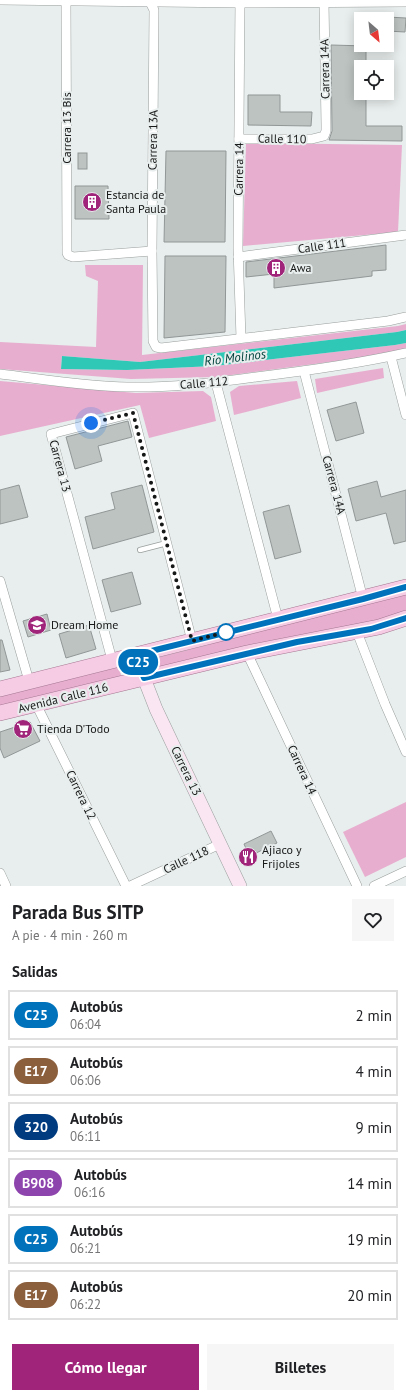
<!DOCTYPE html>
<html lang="es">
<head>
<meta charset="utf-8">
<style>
  body { margin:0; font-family:"PT Sans",sans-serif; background:#f6f6f6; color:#202124; height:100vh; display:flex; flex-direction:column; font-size:15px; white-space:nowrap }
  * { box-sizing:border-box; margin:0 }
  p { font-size:13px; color:#757577 }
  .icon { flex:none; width:22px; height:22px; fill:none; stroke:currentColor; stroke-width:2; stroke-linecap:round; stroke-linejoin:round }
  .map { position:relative; height:886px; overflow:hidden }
  .drawer { display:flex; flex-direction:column; background:#fff; flex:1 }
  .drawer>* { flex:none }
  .badge { padding:0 8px; border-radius:13px; font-size:14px; line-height:26px }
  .needle { width:26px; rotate:152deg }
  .controls { position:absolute; left:354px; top:12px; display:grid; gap:8px }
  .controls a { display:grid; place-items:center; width:40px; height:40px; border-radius:0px; background:#fff; box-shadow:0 2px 10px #0003; font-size:20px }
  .you { position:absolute; width:20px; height:20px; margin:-10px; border:3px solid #fff; border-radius:50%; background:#1a73e8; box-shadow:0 0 0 6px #1a73e833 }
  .map>.badge { position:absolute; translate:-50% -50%; box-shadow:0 0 0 2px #fff }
  h2 { padding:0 12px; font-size:15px; line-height:36px }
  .round { display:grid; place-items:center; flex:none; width:42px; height:42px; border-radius:0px; background:#f6f6f6 }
  .headline { display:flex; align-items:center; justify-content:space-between; height:68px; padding:0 12px }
  h1 { font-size:19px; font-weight:700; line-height:30px }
  .cta { display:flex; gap:8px; margin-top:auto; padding:8px 12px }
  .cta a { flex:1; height:46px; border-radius:0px; background:#a0257a; color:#fff; font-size:16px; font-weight:700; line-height:46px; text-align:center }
  .cta a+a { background:#f6f6f6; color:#202124 }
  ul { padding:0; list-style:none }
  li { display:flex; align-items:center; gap:12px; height:50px; margin:0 8px 6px; padding:0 4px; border:2px solid #e0e0e0; border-radius:0px }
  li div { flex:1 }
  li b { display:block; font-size:15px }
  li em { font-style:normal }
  li .badge { min-width:44px; font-weight:700; text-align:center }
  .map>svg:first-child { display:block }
</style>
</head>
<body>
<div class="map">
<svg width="406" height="886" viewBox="0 0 406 886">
  <rect width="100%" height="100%" fill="#e8eeed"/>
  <g fill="#e7aecf">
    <path d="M246,143L402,145L398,232L243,246Z"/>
    <path d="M85,265H143L142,355L398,326L406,324V330L397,332L140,362L62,356L61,369L127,370L214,366L395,345L406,343V351L397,353L216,377L131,379L0,369V342L96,347L98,281L86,276Z"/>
    <path d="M383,368L384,378L317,393L315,379Z"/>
    <path d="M0,381L136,393L203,391L211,397L216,421L149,438L140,405L0,436Z"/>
    <path d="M297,381L301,398L234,415L230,392L239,386Z"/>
    <path d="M406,592V612L381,621L159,670L156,658L208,645L237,634Z"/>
    <path d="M118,664L122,679L0,709V694Z"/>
    <path d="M406,802V857L365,877L343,832Z"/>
  </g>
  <path fill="#2fc7b6" d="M406,330V343L395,345L214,366L127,370L61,369L62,356L140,362L397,332Z"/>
  <g fill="#bcc3c1" stroke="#919796">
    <path d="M387,17L406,18L405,32L387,31Z"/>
    <path d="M331,45L366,46V67H361V93H366V126H402V141L329,140L332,131Z"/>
    <path d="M248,95H280V112H312L311,126L248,125Z"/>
    <path d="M166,151H226L225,242H164Z"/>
    <rect x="78" y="153" width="9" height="16"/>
    <path d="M75,186H108L109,219H75Z"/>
    <path d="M386,245V270L372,271V276L274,288V274L246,277V262Z"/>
    <path d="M165,256H226L225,332L164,338Z"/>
    <path d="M356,402L364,433L336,441L327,410Z"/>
    <path d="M128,421L132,437L98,446L102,461L75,469L66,437Z"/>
    <path d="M377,481L381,497L406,490V541L394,544L386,513L356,521L348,489Z"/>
    <path d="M19,485L28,517L0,524V490Z"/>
    <path d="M142,485L154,532L93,549L85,517L115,509L111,493Z"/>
    <path d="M289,505L301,552L275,559L263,512Z"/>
    <path d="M132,572L141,604L111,612L102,580Z"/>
    <path d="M47,614L51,630L28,637L23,621Z"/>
    <path d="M89,625L96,649L66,658L59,634Z"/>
    <path d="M0,640H2L10,670L0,672Z"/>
    <path d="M30,722L40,741L4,758L0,748V732Z"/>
    <path d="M271,831L277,843L254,854L252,851L248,853L244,844Z"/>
  </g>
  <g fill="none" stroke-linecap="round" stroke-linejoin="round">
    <g stroke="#999f9d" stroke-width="6">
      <path id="lane" d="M140,550L167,543"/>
    </g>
    <g stroke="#999f9d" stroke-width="10">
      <g id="street">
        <path d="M1,0L240,3L406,2"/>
        <path d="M66,0L67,253L68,255L73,257L152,251"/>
        <path d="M149,0L154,10L152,251L153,341L156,347L161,348L388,321L406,317"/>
        <path d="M240,0L238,248L241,338"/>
        <path d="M239,139H312L324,136L326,131V125L324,2"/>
        <path d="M238,257L406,235"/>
        <path d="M391,357L406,415"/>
        <path d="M304,371L363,599"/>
        <path d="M0,374C42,379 84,386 127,387C170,388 214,383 256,377C306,371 357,364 406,353"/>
        <path d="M216,383L278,619"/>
        <path d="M0,581L29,681"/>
        <path d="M357,632L385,704L406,752"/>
        <path d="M247,653L357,886"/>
        <path d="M112,660L51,434L133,413L192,641"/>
        <path d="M36,704L126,886"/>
        <path d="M0,873L6,886"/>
        <path d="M130,886L220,844"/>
        <path d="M374,886L406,871"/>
      </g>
    </g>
    <g stroke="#999f9d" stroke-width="14">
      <path id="secondary" d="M135,655L156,709L240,886"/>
    </g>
    <g stroke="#a47791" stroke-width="16">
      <g id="primary">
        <path d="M0,689L406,587"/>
        <path d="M0,713L247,653L379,627L406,618"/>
      </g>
    </g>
    <use href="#lane" stroke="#fff" stroke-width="4.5"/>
    <use href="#street" stroke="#fff" stroke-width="9"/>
    <use href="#secondary" stroke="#fae6f2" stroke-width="13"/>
    <use href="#primary" stroke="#f6cce5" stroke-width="15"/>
  </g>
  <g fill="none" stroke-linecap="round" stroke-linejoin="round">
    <g stroke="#fff" stroke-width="9">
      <path id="line" d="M406,587L363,599L135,655L144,678L297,642L371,629L406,618"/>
    </g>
    <use href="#line" stroke="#0072bc" stroke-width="6"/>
    <path stroke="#161817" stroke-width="4" stroke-dasharray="0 7.2" d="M91,423L133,413L192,641L226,632"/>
  </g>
  <defs>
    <g id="building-disc" transform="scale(1)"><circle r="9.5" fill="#a0257a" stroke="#e8eeed"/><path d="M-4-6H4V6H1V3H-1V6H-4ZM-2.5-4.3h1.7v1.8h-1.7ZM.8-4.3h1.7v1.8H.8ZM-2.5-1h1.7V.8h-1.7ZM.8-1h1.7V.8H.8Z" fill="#fff"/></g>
    <g id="school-disc" transform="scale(1)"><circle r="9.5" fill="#a0257a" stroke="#e8eeed"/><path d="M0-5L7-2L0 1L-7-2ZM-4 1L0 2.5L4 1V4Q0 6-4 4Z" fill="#fff"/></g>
    <g id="supermarket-disc" transform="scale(1)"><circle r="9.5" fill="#a0257a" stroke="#e8eeed"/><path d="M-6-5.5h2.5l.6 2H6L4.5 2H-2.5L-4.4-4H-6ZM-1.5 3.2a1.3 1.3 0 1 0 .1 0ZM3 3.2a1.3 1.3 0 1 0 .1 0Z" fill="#fff"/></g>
    <g id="restaurant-disc" transform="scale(1)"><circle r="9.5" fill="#a0257a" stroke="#e8eeed"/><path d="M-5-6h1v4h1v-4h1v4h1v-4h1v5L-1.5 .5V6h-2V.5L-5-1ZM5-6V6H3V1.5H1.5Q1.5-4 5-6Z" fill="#fff"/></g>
  </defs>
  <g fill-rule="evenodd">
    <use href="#building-disc" x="92" y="202"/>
    <use href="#building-disc" x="276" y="268"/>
    <use href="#school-disc" x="37" y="625"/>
    <use href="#supermarket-disc" x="23" y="729"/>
    <use href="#restaurant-disc" x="248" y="857"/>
  </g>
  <circle fill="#fff" stroke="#0072bc" stroke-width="2" cx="226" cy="632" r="8"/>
  <g text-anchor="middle" stroke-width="4" stroke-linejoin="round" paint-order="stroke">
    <g font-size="12" fill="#161817" stroke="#e8eeed">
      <text transform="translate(325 69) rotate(-91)" y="4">Carrera 14A</text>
      <text transform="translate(67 128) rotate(-90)" y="4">Carrera 13 Bis</text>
      <text transform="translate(282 139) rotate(1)" y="4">Calle 110</text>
      <text transform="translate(153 140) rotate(-89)" y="4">Carrera 13A</text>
      <text transform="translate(239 169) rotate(-89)" y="4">Carrera 14</text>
      <text transform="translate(322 246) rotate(-8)" y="4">Calle 111</text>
      <text transform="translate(204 383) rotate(-5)" y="4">Calle 112</text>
      <text transform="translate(60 466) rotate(75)" y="4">Carrera 13</text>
      <text transform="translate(334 485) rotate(75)" y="4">Carrera 14A</text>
      <text transform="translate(63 698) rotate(-14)" y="4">Avenida Calle 116</text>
      <text transform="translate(302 770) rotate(65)" y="4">Carrera 14</text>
      <text transform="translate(186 771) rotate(64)" y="4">Carrera 13</text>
      <text transform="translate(81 795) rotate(64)" y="4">Carrera 12</text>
      <text transform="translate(186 860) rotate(-25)" y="4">Calle 118</text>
    </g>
    <g font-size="12" fill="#161817" stroke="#e8eeed" text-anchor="start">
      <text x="106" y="199">Estancia de<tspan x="106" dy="14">Santa Paula</tspan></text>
      <text x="290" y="272">Awa</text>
      <text x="51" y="629">Dream Home</text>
      <text x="37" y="733">Tienda D'Todo</text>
      <text x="262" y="854">Ajiaco y<tspan x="262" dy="14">Frijoles</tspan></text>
    </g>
    <g font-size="13" font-style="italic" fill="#00423c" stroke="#e8eeed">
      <text transform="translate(235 357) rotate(-7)" y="5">Río Molinos</text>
    </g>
  </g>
</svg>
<div class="controls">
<a><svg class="needle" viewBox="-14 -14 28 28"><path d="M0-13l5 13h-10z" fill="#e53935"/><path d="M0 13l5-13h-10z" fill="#757577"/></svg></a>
<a><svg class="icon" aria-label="locate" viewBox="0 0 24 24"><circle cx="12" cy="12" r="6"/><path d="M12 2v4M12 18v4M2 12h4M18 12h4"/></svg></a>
</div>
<div class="you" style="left:91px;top:423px"></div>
<b class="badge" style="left:138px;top:662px;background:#0072bc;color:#fff">C25</b>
</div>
<section class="drawer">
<div class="headline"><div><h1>Parada Bus SITP</h1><p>A pie · 4 min · 260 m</p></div><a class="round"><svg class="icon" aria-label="heart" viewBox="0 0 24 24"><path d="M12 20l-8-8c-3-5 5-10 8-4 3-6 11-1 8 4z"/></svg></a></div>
<h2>Salidas</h2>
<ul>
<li><span class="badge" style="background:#0072bc;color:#fff">C25</span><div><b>Autobús</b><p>06:04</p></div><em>2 min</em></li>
<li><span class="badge" style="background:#8b5e3c;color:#fff">E17</span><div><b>Autobús</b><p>06:06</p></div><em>4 min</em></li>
<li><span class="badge" style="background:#003b80;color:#fff">320</span><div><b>Autobús</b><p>06:11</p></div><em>9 min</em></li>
<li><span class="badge" style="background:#8e44ad;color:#fff">B908</span><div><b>Autobús</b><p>06:16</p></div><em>14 min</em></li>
<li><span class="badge" style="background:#0072bc;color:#fff">C25</span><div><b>Autobús</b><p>06:21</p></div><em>19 min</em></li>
<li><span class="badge" style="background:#8b5e3c;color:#fff">E17</span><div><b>Autobús</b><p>06:22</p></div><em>20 min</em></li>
</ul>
<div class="cta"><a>Cómo llegar</a><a>Billetes</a></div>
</section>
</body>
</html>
